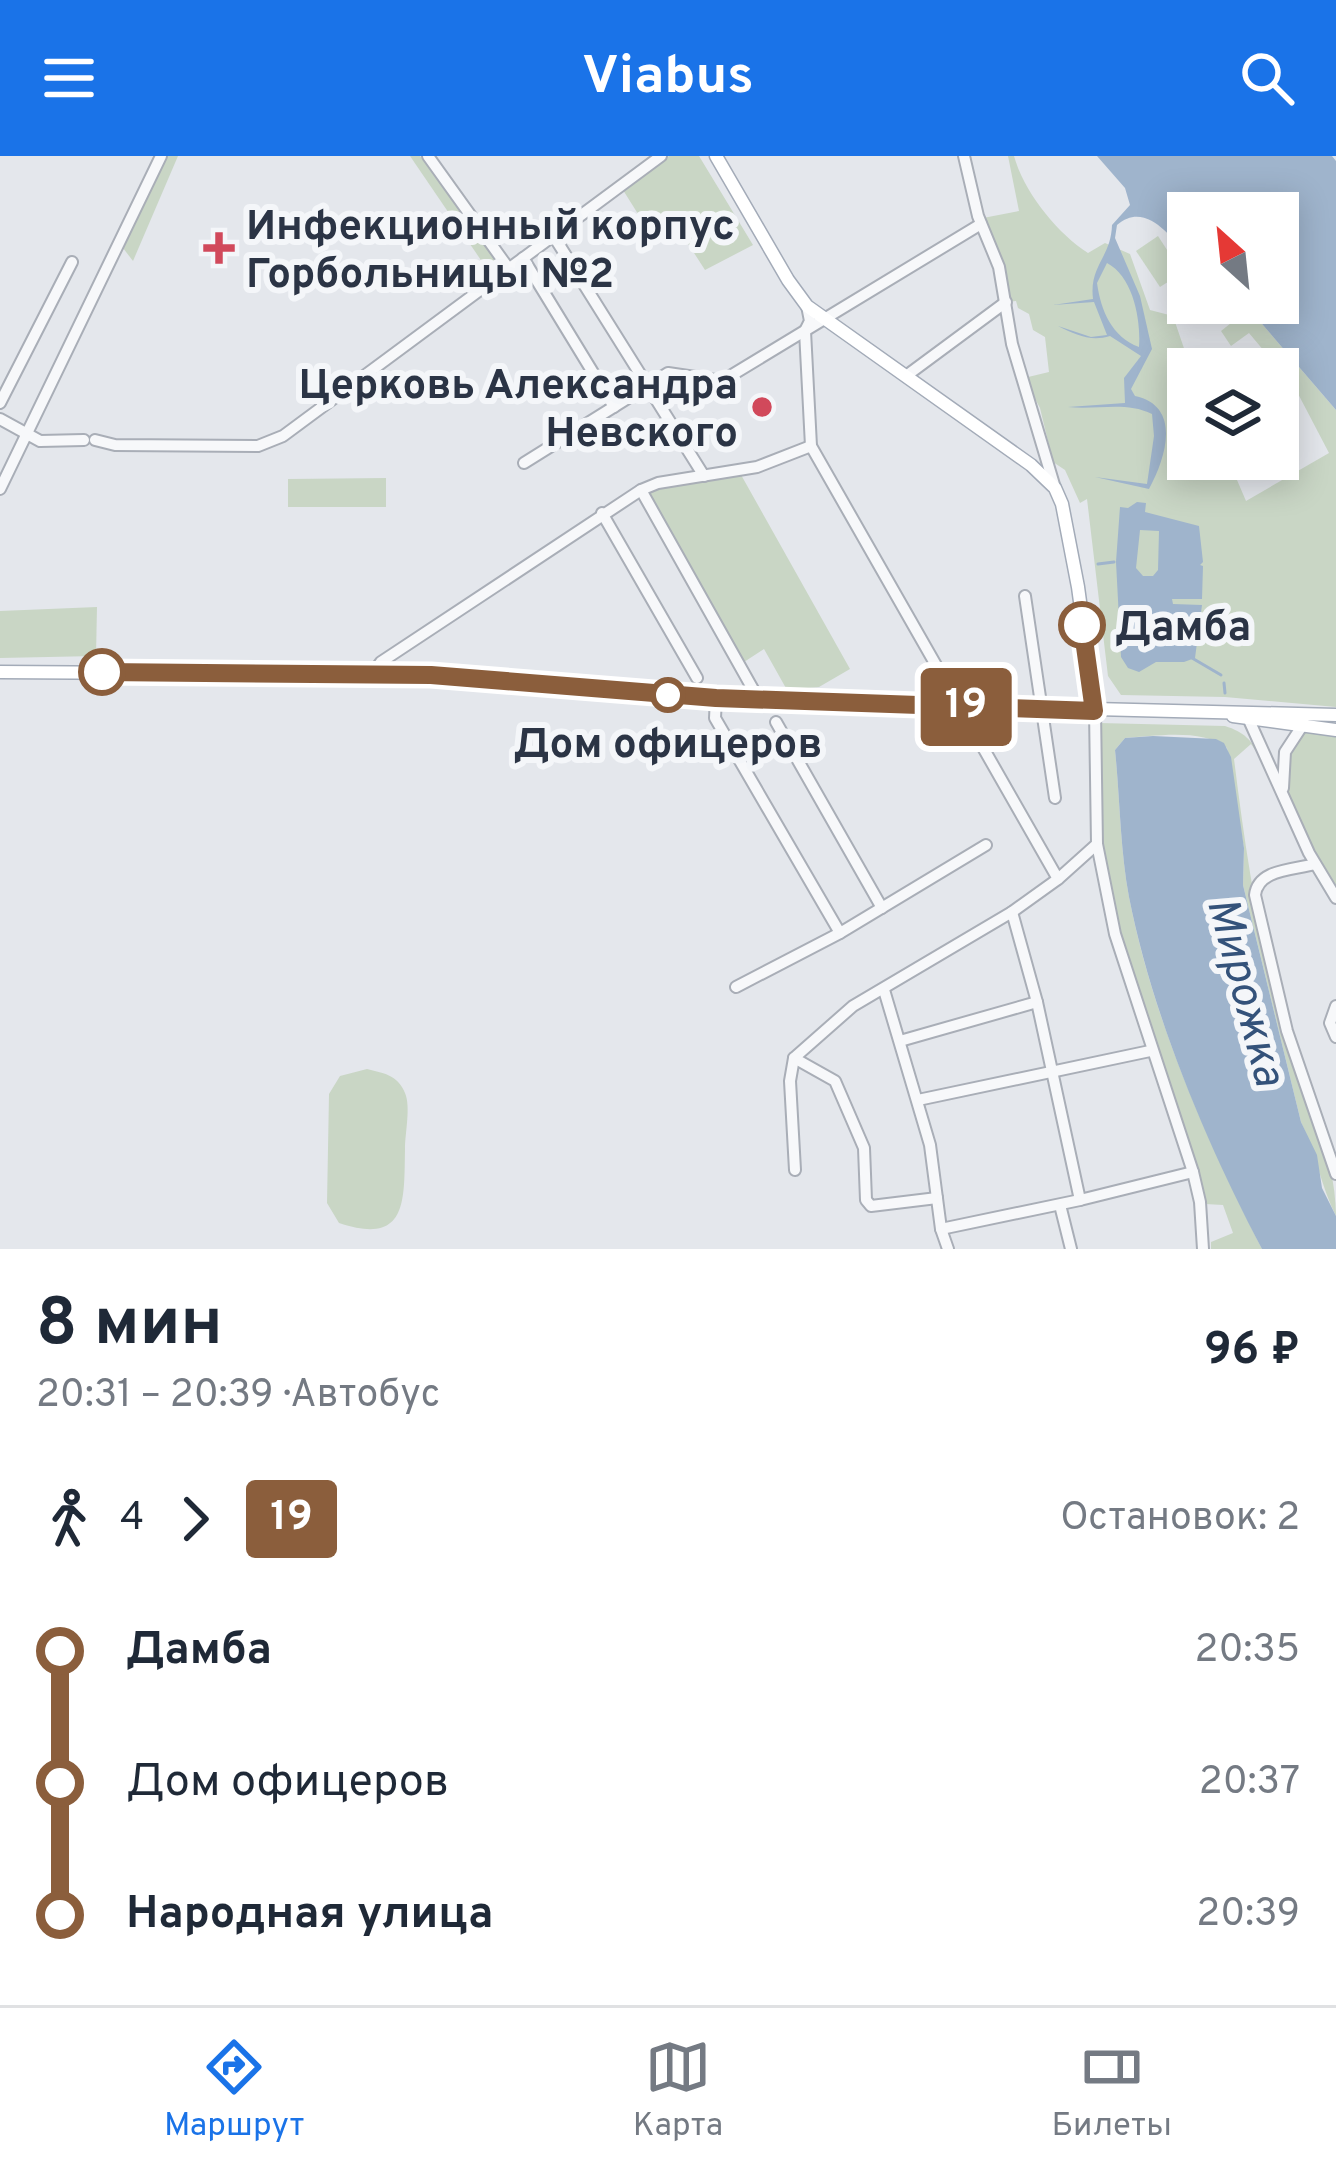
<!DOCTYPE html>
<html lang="ru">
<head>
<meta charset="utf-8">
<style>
  body { margin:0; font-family:Overpass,sans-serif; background:#f6f6f7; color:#1f2937; height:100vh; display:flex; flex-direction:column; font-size:45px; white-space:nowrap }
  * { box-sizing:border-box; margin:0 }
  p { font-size:39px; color:#747a83 }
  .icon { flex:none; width:66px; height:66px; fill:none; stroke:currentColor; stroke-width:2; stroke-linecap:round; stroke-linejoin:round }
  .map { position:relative; height:1093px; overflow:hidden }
  .side { display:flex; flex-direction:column; background:#fff; flex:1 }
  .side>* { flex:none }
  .badge { padding:0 24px; border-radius:9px; font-size:42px; line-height:78px }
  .needle { width:78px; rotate:333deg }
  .controls { position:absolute; left:1167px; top:36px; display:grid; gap:24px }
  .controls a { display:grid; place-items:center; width:132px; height:132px; border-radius:0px; background:#fff; box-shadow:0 6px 30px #0003; font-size:60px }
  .map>.badge { position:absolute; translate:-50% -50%; box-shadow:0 0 0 6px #fff }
  .legs { display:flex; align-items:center; gap:18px; height:132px; padding:0 36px; font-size:39px }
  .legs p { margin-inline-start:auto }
  .head { display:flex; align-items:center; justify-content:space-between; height:204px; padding:0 36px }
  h1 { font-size:66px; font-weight:700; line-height:90px }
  ul { padding:0 36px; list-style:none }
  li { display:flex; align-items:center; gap:42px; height:132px; font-size:45px }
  li i { display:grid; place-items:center; width:18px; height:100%; margin:0 15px; background:currentColor }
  li i::after { content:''; width:30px; height:30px; margin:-15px; border:9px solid; border-radius:50%; background:#fff }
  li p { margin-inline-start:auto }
  li:first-child i { background:linear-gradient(#0000 50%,currentColor 0) }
  li:last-child i { background:linear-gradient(currentColor 50%,#0000 0) }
  header { display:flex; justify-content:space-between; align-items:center; height:156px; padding:0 36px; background:#1a73e8; color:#fff; font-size:54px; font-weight:700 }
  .tabs { display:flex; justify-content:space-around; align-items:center; height:168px; border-top:3px solid #e0e1e3; background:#fff; font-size:33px; color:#747a83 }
  .tabs a { display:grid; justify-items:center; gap:6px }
  .tabs .on { color:#1a73e8 }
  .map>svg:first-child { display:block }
</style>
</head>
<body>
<header><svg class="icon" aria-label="menu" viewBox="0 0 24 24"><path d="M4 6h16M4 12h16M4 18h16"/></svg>Viabus<svg class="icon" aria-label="search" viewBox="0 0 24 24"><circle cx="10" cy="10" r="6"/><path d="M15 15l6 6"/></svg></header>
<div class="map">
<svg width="1336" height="1093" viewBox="0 0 1336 1093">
  <rect width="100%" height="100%" fill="#e4e7ec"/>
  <g fill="#c9d6c5">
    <path d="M163,0H178L133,105L123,92Z"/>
    <path d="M410,0H420L501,111L487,113Z"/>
    <path d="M669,0H699L753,89L705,114L678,72L655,85L623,34Z"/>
    <path d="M1008,0H1014C1024,36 1057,77 1088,97L1105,87L1130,98L1150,154L1173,160L1191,213H1188V303H1228L1246,345L1329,297L1295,232L1249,177L1231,190L1221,175L1236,163L1221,147H1244L1336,254V551L1225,541L1121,539L1108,520L1087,343L1080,347L1065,314L1053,306L1040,252L1024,222L1049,216L1045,181L1033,174L1029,158L1018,152L1016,145L1007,146L983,62L1019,55Z"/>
    <path d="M1158,80L1182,117L1160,131L1136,95Z"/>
    <path d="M740,317L850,513L819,531L787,534L764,493L744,506L741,503L648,337L660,331Z"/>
    <path d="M386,322V351H288V323Z"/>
    <path d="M97,451L96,500L0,502V455Z"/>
    <path d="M1099,567L1225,570C1244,576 1252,584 1260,601L1251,588L1234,603C1245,691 1258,779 1282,866C1300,929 1336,995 1336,1060C1321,1030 1316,998 1301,966L1243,729L1244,692L1227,592C1203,572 1155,580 1125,582L1115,594C1120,642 1120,693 1129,741C1153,864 1206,982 1262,1093H1211V1086L1233,1077L1223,1049L1205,1048L1119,774L1101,682Z"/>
    <path d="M1300,575L1336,580V732C1317,711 1287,649 1286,620C1286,603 1293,591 1300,575Z"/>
    <path d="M367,913C383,917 398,919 405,937C411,951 405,977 405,993C404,1045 408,1090 339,1067L327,1047L329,938L340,920Z"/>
  </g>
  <g fill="#9fb4cc" fill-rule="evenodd">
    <path d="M1097,0H1332L1336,5V254L1244,147H1278V57H1188V99C1169,79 1145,45 1117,69L1115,82L1140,140L1152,193L1131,233L1135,240C1182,250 1166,302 1149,333L1095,321L1147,328L1154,280L1152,258C1126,245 1098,254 1068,251L1125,247L1124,222L1141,200L1110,180C1091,186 1076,179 1058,170L1091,181L1107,179L1094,146L1053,149L1093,143C1089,109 1111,102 1112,69L1130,49L1125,32ZM1107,107C1134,121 1141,166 1139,191C1112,181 1101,155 1097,127Z"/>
    <path d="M1137,346L1146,347L1145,356L1199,370L1203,406L1200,409L1203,410L1202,443H1172L1173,448L1202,449L1195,502L1184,506H1156L1139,516L1128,512L1121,501L1116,406L1120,351L1128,352ZM1140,374L1159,375L1158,414L1153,420H1143L1136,412Z"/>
    <path d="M1153,580L1216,583L1224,587L1231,601L1244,692L1243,729L1301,966L1317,999L1322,1032L1336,1060V1093H1262C1206,987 1152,858 1129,741C1120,693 1120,642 1115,594L1125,582Z"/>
  </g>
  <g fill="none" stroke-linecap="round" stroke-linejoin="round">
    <g stroke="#9fb4cc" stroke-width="3">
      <path d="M1098,408L1114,406"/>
      <path d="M1192,502L1221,519"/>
      <path d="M1224,527L1225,537"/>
    </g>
    <g stroke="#a9aeb7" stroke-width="14">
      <g id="minor">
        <path d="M428,0L509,113"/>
        <path d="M964,0L978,60L999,111L1012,188L1055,332"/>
        <path d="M553,79L704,320"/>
        <path d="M523,102L614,251"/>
        <path d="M807,150L810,165L805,175L811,290L1058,723"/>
        <path d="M906,220L1006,146"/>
        <path d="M0,247L72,106"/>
        <path d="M0,263L40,285L84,284"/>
        <path d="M95,284L115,289L258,290L283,280L661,0"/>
        <path d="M524,307L668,217L722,225L981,68"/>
        <path d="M0,333L161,0"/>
        <path d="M641,334L759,544"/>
        <path d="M602,357L697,522"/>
        <path d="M1025,440L1055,642"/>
        <path d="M372,518L381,506L641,334L658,327L757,311L811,290"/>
        <path d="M716,542L715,562L840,777"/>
        <path d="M1095,555L1097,688L1115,778L1193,1016L1200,1046L1203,1093"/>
        <path d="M1249,564L1309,697L1336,742"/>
        <path d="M776,566L882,752"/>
        <path d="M1283,632L1285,596L1304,567"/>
        <path d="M1315,708C1293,714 1258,713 1255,739L1287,875L1336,1018"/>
        <path d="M1012,756L1037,846L1080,1044"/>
        <path d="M736,831L840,777L986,689"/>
        <path d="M884,834L930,989L941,1073L948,1093"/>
        <path d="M1336,850L1330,867L1336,881"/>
        <path d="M900,885L1037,846"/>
        <path d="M794,902L835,925L864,992L866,1044L871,1050L937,1042"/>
        <path d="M918,944L1150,895"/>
        <path d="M795,1014L790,925L794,902L853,850L1012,756L1058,723L1097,688"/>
        <path d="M1060,1049L1071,1093"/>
        <path d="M941,1073L1080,1044L1193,1016"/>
      </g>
    </g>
    <g stroke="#a3abb8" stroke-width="15">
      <g id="major">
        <path d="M716,0L788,124L807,150L1031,309L1055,332L1062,348L1078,431L1095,555"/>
        <path d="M0,516L431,519L777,545L1336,559"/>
        <path d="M1233,560L1336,574"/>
      </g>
    </g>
    <use href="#minor" stroke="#f7f8fa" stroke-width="10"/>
    <use href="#major" stroke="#fff" stroke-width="12"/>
  </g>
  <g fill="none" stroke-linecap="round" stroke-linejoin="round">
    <g stroke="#fff" stroke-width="27">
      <path id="line-1" d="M102,516L431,519L716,542L1094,555L1082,469"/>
    </g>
    <use href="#line-1" stroke="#8b5e3c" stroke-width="18"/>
  </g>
  <g fill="#d1495b" stroke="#f4f6f9" stroke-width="4.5">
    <path d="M213 74h12v12h12v12h-12v12h-12v-12h-12v-12h12z"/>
    <circle cx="762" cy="251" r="12"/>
  </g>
  <g fill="#fff" stroke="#8b5e3c" stroke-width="6">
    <circle cx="1082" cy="469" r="21"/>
    <circle cx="102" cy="516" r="21"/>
    <circle cx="668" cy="539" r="15"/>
  </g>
  <g text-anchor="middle" stroke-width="12" stroke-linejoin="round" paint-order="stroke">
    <g font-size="42" font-weight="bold" fill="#2b3445" stroke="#f4f6f9" text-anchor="start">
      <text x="246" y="83">Инфекционный корпус<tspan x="246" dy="48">Горбольницы №2</tspan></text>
      <text x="738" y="242" text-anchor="end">Церковь Александра<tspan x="738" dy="48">Невского</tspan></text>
    </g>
    <g font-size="42" font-weight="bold" fill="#2b3445" stroke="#f4f6f9" text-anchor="start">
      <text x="1115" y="484">Дамба</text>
      <text x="668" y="601" text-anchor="middle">Дом офицеров</text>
    </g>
    <g font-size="45" font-style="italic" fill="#34527a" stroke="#f4f6f9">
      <text transform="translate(1248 835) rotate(75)" y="16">Мирожка</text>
    </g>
  </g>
</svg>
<div class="controls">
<a><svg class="needle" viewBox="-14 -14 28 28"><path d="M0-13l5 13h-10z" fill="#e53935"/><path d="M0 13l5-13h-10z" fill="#747a83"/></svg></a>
<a><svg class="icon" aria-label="layers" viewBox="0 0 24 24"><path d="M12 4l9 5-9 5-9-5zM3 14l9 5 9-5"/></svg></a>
</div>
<b class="badge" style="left:966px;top:551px;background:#8b5e3c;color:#fff">19</b>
</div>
<section class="side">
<div class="head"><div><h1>8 мин</h1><p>20:31 – 20:39 · Автобус</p></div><b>96 ₽</b></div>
<div class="legs"><svg class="icon" aria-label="walk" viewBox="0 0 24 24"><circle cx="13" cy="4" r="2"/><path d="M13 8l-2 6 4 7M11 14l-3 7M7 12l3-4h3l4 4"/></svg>4<svg class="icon" aria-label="forward" viewBox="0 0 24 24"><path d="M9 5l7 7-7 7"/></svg><b class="badge" style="background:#8b5e3c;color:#fff">19</b><p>Остановок: 2</p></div>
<ul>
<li><i style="color:#8b5e3c"></i><b>Дамба</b><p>20:35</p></li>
<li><i style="color:#8b5e3c"></i><span>Дом офицеров</span><p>20:37</p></li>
<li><i style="color:#8b5e3c"></i><b>Народная улица</b><p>20:39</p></li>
</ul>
</section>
<nav class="tabs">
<a class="on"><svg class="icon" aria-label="directions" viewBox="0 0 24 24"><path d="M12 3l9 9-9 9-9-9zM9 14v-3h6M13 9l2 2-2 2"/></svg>Маршрут</a>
<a><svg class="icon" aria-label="map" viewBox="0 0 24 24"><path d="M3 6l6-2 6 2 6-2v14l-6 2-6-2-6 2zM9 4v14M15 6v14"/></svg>Карта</a>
<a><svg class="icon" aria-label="tickets" viewBox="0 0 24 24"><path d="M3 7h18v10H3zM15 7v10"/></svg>Билеты</a>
</nav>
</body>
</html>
